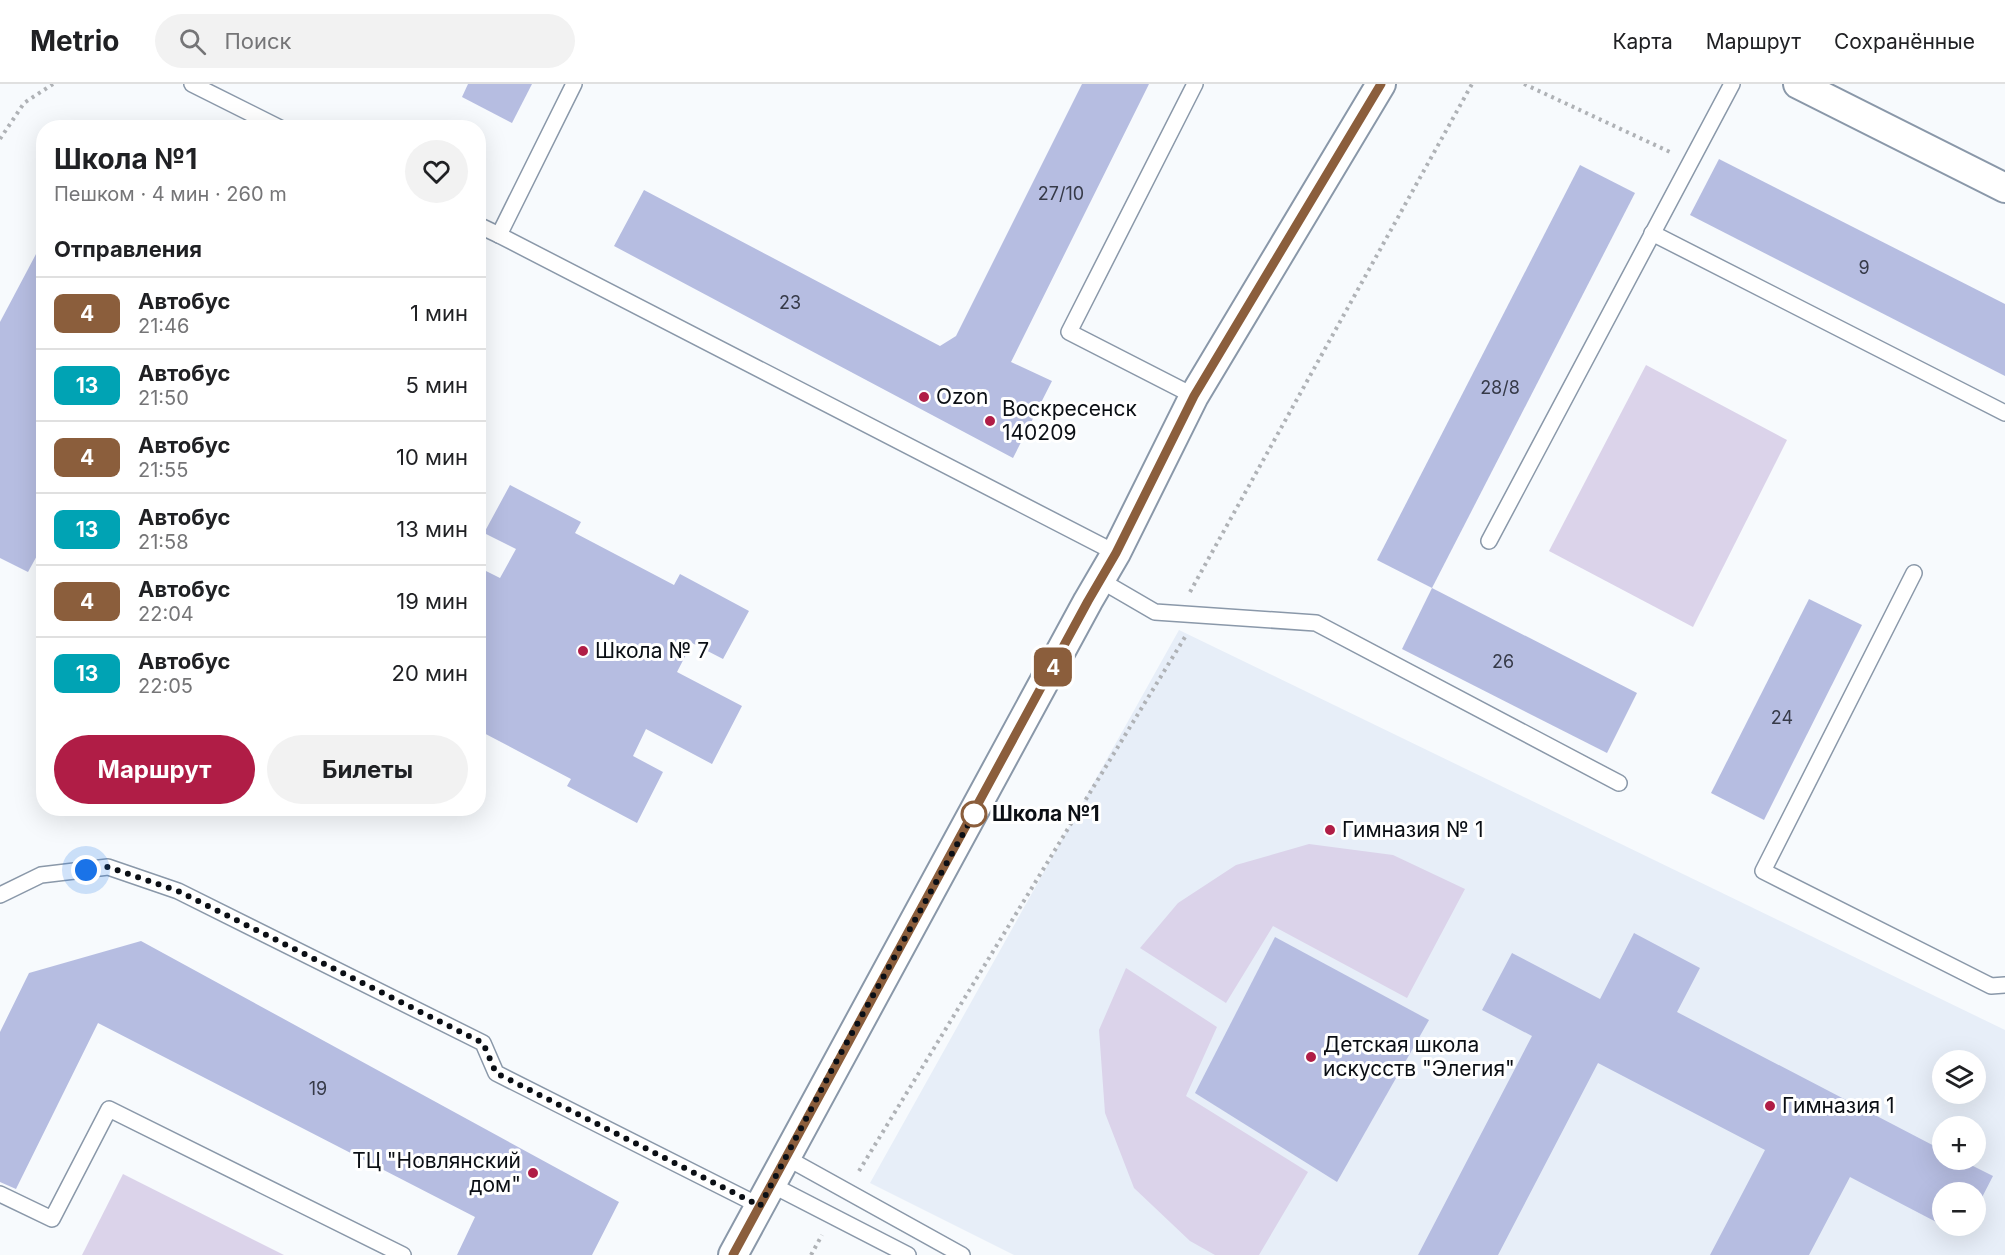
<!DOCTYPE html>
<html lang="ru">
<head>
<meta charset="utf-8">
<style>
  body { margin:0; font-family:Inter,sans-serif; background:#f2f2f2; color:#202124; height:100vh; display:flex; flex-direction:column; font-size:22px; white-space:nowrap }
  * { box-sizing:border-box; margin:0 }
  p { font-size:20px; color:#757577 }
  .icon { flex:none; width:33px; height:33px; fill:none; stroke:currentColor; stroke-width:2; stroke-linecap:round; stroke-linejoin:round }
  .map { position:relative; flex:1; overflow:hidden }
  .sheet { position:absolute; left:36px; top:36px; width:450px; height:696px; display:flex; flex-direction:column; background:#fff; border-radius:24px; box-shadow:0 6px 24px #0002 }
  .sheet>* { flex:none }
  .badge { padding:0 12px; border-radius:9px; font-size:21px; line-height:39px }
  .fabs { position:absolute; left:1932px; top:966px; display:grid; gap:12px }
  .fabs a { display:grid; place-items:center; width:54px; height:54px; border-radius:50%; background:#fff; box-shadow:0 6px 24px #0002; font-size:30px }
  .you { position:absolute; width:30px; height:30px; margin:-15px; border:4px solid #fff; border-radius:50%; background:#1a73e8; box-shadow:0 0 0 9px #1a73e833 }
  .map>.badge { position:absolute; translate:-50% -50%; box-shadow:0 0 0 3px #fff }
  h2 { padding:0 18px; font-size:22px; line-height:54px }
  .round { display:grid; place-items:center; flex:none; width:63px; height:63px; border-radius:32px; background:#f2f2f2 }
  .head { display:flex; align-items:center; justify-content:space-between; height:102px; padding:0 18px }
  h1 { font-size:28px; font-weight:700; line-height:45px }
  .cta { display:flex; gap:12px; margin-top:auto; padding:12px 18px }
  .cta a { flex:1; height:69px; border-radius:36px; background:#b01d46; color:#fff; font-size:24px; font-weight:700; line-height:69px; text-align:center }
  .cta a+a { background:#f2f2f2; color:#202124 }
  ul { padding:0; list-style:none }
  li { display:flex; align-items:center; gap:18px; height:72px; padding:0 18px; border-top:2px solid #e0e0e0 }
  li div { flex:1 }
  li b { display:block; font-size:22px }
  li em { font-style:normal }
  li .badge { min-width:66px; font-weight:700; text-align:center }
  header { display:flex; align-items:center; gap:36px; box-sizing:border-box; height:84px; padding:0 30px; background:#fff; border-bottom:2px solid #e0e0e0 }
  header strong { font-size:28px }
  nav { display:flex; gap:33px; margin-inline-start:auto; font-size:21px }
  .search { width:420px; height:54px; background:#f2f2f2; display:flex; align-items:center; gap:15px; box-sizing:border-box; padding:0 21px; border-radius:33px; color:#757577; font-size:22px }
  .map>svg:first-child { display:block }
</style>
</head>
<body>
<header>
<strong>Metrio</strong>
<div class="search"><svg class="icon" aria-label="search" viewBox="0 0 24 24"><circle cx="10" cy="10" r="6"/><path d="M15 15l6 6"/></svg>Поиск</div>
<nav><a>Карта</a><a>Маршрут</a><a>Сохранённые</a></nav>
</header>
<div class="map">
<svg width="2005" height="1171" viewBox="0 0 2005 1171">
  <rect width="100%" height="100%" fill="#f7fafd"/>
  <path fill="#e7eef8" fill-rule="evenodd" d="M1179,546L2005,946V1171H1014L870,1099ZM1942,976H1976V1010H1942ZM1942,1042H1976V1076H1942ZM1942,1108H1976V1142H1942Z"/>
  <g fill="#dbd3ea">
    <path d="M1646,281L1787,356L1693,543L1549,467Z"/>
    <path d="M1309,760L1393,771L1465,805L1407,914L1273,842L1226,919L1140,864L1178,819L1236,781Z"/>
    <path d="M1126,884L1217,943L1186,1012L1308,1088L1259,1171H1215L1190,1157L1134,1104L1105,1029L1099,946Z"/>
    <path d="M123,1090L284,1171H82Z"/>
  </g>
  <g fill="#b6bde1">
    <path d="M468,0H532L512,39L462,13Z"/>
    <path d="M1082,0H1149L1011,278L1052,297L1013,374L614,162L644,106L940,262L956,252Z"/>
    <path d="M1719,75L2005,220V292L1690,131Z"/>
    <path d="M1580,81L1635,109L1432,504L1377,476Z"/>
    <path d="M44,155V459L28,488L0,474V238Z"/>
    <path d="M510,401L581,438L575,449L674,501L680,490L749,527L723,575L692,559L677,588L742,622L712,680L646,645L633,672L663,688L637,739L567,702L571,695L478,646V483L500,494L516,465L484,449Z"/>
    <path d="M1432,504L1637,609L1607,669L1402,565Z"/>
    <path d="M1809,515L1862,541L1764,736L1711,709Z"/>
    <path d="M1634,849L1700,884L1677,928L1942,1066V1076H1961L1993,1092L1976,1125V1108H1942V1141L1850,1093L1809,1171H1710L1765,1066L1598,979L1498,1171H1418L1532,952L1482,926L1512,869L1600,915Z"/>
    <path d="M1275,853L1429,936L1337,1098L1195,1009Z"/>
    <path d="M141,857L619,1118L592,1171H457L475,1133L98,939L16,1105L0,1098V948L29,889Z"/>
    <path d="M1944,1142H1967L1962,1151Z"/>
  </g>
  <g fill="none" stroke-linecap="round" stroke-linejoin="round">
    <g stroke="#8a98a9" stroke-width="18">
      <g id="service">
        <path d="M192,0L280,44"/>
        <path d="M574,0L499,151L1116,469"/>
        <path d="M478,141L499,151"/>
        <path d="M1652,149L2005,329"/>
        <path d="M1194,312L1069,248L1195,0"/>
        <path d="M1489,457L1732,0"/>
        <path d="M1914,489L1763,787L1991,902L2005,901"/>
        <path d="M1100,496L1155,528L1316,539L1619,699"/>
        <path d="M0,811L41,791L108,783L178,807L483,959L496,989L760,1122"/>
        <path d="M787,1074L962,1171"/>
        <path d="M772,1101L908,1171"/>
        <path d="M0,1110L52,1135L109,1025L403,1171"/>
      </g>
    </g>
    <g stroke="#8a98a9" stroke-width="32">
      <g id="minor">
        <path d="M1798,0L2005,104"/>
        <path d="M733,1171L1088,517L1116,469L1194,312L1381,0"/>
      </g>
    </g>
    <g stroke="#afb2b6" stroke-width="4" stroke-dasharray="3 4.5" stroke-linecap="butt">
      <path d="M1524,0L1670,68"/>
      <path d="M0,55L24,19L53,0"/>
      <path d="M1190,508L1472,0"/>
      <path d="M859,1087L1185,553"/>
      <path d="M811,1171L822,1151"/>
    </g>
    <use href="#service" stroke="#fff" stroke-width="15"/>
    <use href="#minor" stroke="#fff" stroke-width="28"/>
  </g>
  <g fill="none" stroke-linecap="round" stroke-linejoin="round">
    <g stroke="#fff" stroke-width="14">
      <path id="line" d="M733,1171L1088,517L1116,469L1194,312L1381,0"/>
    </g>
    <use href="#line" stroke="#8b5e3c" stroke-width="9"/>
    <path stroke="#0b0f15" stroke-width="6" stroke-dasharray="0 10.8" d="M86,786L108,783L178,807L483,959L496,989L760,1122L836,978L974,730"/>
  </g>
  <g fill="#b01d46" stroke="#fff" stroke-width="2">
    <circle cx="924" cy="313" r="6"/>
    <circle cx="990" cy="337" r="6"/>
    <circle cx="583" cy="567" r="6"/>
    <circle cx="1330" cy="746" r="6"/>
    <circle cx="1311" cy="973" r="6"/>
    <circle cx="1770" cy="1022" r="6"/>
    <circle cx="533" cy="1089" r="6"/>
  </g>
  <circle fill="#fff" stroke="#8b5e3c" stroke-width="3" cx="974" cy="730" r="12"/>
  <g text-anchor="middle" stroke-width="6" stroke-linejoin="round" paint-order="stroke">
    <g font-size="18" fill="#363a48">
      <text x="1061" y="116">27/10</text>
      <text x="1864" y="190">9</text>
      <text x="790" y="225">23</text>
      <text x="1500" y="310">28/8</text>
      <text x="1503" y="584">26</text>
      <text x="1782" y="640">24</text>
      <text x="318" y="1011">19</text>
    </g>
    <g font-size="21" fill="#0b0f15" stroke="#fff" text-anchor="start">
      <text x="936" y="320">Ozon</text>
      <text x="1002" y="332">Воскресенск<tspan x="1002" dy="24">140209</tspan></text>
      <text x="595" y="574">Школа № 7</text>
      <text x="1342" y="753">Гимназия № 1</text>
      <text x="1323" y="968">Детская школа<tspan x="1323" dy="24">искусств "Элегия"</tspan></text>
      <text x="1782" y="1029">Гимназия 1</text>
      <text x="521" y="1084" text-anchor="end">ТЦ "Новлянский<tspan x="521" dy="24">дом"</tspan></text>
    </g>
    <g font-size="21" font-weight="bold" fill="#0b0f15" stroke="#fff" text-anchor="start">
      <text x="992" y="737">Школа №1</text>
    </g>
  </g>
</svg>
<div class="fabs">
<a><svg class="icon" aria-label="layers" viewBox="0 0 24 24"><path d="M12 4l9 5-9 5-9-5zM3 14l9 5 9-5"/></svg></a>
<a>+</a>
<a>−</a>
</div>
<div class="you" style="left:86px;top:786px"></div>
<b class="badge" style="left:1053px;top:583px;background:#8b5e3c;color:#fff">4</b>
<section class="sheet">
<div class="head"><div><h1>Школа №1</h1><p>Пешком · 4 мин · 260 m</p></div><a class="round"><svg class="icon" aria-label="heart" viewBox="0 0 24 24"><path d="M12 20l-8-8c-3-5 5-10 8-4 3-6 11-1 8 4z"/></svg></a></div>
<h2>Отправления</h2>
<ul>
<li><span class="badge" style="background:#8b5e3c;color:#fff">4</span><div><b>Автобус</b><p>21:46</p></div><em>1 мин</em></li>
<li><span class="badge" style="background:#00a3b4;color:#fff">13</span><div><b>Автобус</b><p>21:50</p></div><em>5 мин</em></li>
<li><span class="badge" style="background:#8b5e3c;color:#fff">4</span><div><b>Автобус</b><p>21:55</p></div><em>10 мин</em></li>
<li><span class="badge" style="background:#00a3b4;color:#fff">13</span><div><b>Автобус</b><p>21:58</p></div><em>13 мин</em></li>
<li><span class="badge" style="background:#8b5e3c;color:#fff">4</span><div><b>Автобус</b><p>22:04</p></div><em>19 мин</em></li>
<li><span class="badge" style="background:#00a3b4;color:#fff">13</span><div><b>Автобус</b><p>22:05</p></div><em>20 мин</em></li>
</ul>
<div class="cta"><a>Маршрут</a><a>Билеты</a></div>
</section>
</div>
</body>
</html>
